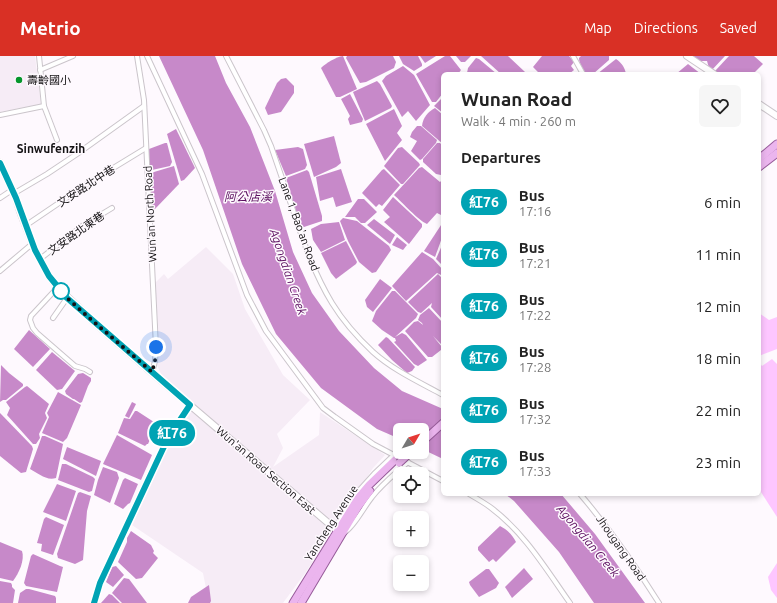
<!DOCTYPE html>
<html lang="en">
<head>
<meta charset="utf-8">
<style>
  body { margin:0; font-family:Ubuntu,"Noto Sans TC",sans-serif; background:#f6f6f6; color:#222; height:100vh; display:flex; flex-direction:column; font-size:15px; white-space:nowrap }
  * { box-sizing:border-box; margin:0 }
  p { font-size:13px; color:#767676 }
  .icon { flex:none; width:22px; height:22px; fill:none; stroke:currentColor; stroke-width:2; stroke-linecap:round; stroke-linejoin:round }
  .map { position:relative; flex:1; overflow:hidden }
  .sheet { position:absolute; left:441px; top:16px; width:320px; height:424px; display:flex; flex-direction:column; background:#fff; border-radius:6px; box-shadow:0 2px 6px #0003 }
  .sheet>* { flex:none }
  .badge { padding:0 8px; border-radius:13px; font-size:14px; line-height:26px }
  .needle { width:26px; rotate:51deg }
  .tools { position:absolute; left:393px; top:367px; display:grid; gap:8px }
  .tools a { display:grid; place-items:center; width:36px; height:36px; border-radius:6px; background:#fff; box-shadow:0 2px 6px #0003; font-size:20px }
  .you { position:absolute; width:20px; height:20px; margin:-10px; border:3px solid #fff; border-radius:50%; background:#1a73e8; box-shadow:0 0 0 6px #1a73e833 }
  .map>.badge { position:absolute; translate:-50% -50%; box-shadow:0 0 0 2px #fff }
  h2 { padding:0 20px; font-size:15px; line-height:36px }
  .round { display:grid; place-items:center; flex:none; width:42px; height:42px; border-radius:6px; background:#f6f6f6 }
  .summary { display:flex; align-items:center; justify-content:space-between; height:68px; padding:0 20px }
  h1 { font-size:19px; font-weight:700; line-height:30px }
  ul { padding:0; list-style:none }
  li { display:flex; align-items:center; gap:12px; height:52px; padding:0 20px }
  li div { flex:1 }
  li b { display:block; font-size:15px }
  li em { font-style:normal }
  li .badge { min-width:44px; font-weight:700; text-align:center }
  header { display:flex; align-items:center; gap:24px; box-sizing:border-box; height:56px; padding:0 20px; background:#d93025; color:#fff }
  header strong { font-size:19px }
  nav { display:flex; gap:22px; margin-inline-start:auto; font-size:14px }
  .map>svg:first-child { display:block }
</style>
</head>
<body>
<header>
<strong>Metrio</strong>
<nav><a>Map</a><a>Directions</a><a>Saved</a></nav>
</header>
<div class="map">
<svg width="777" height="547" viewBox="0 0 777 547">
  <rect width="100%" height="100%" fill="#fef9fe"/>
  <g fill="#f6ecf6">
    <path d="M0,0H35L41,48L0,56Z"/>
    <path d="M206,191L233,218L245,253L283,319L310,344L277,378L283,392L273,411L319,379L320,356L385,399L373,412L306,516L283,547H209L203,517L132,469L169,388L195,350L161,318L156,307L159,283L155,227L164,218L168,223Z"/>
  </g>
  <g fill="#fdc6ff">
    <path d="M759,257L769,264L777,261V293L759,300Z"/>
    <path d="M772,303L777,308V461L759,433V306L762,310Z"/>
    <path d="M777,507V542L771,534L768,521Z"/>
  </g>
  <g fill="#c789c9">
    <path d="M159,0H215L226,27L250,71L275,135L293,196L312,237L339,275L374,312L402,335L443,353V403L422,393V374H400V383L377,373L321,332L276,278L242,208L203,94Z"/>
    <path d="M343,0L357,33L340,41H336L321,12C326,7 336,1 343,0Z"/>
    <path d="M347,0H393L396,6L394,12L366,26L360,27L346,2Z"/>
    <path d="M399,0H418L422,8V10L414,15L403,8Z"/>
    <path d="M420,0H436L425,7Z"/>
    <path d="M445,0H450L461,14L458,18H443V37L436,46H432L416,18Z"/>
    <path d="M456,0H471L465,6H461Z"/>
    <path d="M481,0H508L525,16L523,18H501Z"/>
    <path d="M542,0H569L574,6L571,10L574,14L569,18H540L533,11Z"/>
    <path d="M581,0H609V4L593,18H585C583,12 579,8 579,2Z"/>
    <path d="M692,0H725L711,15L709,12L707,5H699Z"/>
    <path d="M729,0H754L763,8L753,18H719L715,15Z"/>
    <path d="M476,2L479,3L497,18H469L467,17L468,12Z"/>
    <path d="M616,3C622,7 625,12 626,18H597Z"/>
    <path d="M688,8L701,18H676Z"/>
    <path d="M403,10L414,19L430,49L416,65L408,55L402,61L382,25L386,20Z"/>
    <path d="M286,22L294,30V37L281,56L268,59L265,52L277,27L281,23Z"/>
    <path d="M377,25L380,28L392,50L391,52L365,65L353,36Z"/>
    <path d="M350,38L363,63L362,66L350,69L348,63L350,60L341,43Z"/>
    <path d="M443,41V57L434,50Z"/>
    <path d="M435,52L443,59V88L422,70C423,61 428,56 435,52Z"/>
    <path d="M394,53L402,70L397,77L402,84L385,105L366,68Z"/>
    <path d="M417,70H421L437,84L436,87L422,103L420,104L411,95L417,85L410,81L412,76Z"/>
    <path d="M176,73L195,112L184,124L181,125L167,78Z"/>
    <path d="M334,80L341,107L336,111L314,121L304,88Z"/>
    <path d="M165,87H167L172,106L170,110L152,114L149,111V93Z"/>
    <path d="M437,87H440L443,90V117L441,119L436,118L423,106V103Z"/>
    <path d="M298,91L303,93L307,109L305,113L286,120L275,94Z"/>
    <path d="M402,91L419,107L420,109L403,128H401L384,110L398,92Z"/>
    <path d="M174,110L179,128L154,154L151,155L150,119L154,116Z"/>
    <path d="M422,111L440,126L443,123V160L437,157L427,168C418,164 402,146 394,139L419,112Z"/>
    <path d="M341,113L352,146L336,151L333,141L320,145L316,121Z"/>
    <path d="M384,113L400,129L382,150L379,148L376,151L362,137L382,114Z"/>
    <path d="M307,114L309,116L322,160V165L301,172L286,122Z"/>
    <path d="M393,141L422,168V171L409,188L384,166L390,161L383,154Z"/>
    <path d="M358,143H364L377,156L365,167H361L355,161H345Z"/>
    <path d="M343,162L357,165L389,190L391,194L389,197L376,216L372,217L359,206L348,185L340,165Z"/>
    <path d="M374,163L395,179L390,188L367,169Z"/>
    <path d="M339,166L345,184L321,196L313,184L311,173L321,168Z"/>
    <path d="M443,166V179L435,201L424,195Z"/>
    <path d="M397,181L407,189L403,194L392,189Z"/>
    <path d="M346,185L357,206L356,208L336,223L331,217L321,197Z"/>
    <path d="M443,187V210L436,203Z"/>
    <path d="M422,196L433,203L443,214V220L437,217L406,245L392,230Z"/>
    <path d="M438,218L443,223V264L431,251L432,247L421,257L418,256L408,246Z"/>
    <path d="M380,223L392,232L373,256L367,251L365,244Z"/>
    <path d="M392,235H395L418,258L416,262L395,281L402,277L406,279L427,304L418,310L414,308L394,286L396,285L395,282H394L382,274L372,265L376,255Z"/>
    <path d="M429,252L443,267V290L433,280L442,291L441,294L432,301H428L405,275L414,266L418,265L423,269L422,267L418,264L420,259Z"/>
    <path d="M29,274L50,293L33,311L14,293Z"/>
    <path d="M386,281L388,282L415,311L412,315L407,317L392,304L378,289Z"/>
    <path d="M52,296L75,315L62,333L57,334L36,314Z"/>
    <path d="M1,309L9,317L23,328V330L6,344H3L0,346Z"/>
    <path d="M83,317L91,322V325L88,330L82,346L80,347L74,343H73L66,338L65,335L78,318Z"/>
    <path d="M27,330L49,348L45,357L47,362L39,378L40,382L36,388H33L7,359L10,352L6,346L25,331Z"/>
    <path d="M58,336L81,349L67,382L63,386L42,377L49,361L47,357Z"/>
    <path d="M132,346L136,348L129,362L125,360Z"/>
    <path d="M135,355H137L157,368L148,388H147L145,390L118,377L124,362L130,363Z"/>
    <path d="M0,357L32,390L33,393L26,416L21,417L0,400Z"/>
    <path d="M117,379L152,399L141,424L103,408Z"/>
    <path d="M42,380H45L63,388L56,422C46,425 38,417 30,413Z"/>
    <path d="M67,391L101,405L96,420L63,403Z"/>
    <path d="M62,408H66L93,421L95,423L92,435L89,436L58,424Z"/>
    <path d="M103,411L117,416L119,422L110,447L94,439L98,424Z"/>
    <path d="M125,422L138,428L130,447L128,448L123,453L114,448L123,424Z"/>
    <path d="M57,428L76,435L66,465L43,456Z"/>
    <path d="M80,436L91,440L87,455L83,504L75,508L58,502L57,498L78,437Z"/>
    <path d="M505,438H561L595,478L645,547H594L559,496L514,445Z"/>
    <path d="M46,461L64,469L53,499L41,495L42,488L37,487L44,463Z"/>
    <path d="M500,470C506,473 513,479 516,486L496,506L493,503L489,506L478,494V491Z"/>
    <path d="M131,475L151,489L154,495L153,497L158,502L142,522L136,523L118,506L127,486V482Z"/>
    <path d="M0,486L22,495C25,504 19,517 13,525L0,522Z"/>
    <path d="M33,498L60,510L63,511L57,536L26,530L24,527L31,500Z"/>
    <path d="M116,510L124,519L113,531L106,526L112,511Z"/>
    <path d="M524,512L533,523L512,542L505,531Z"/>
    <path d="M486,513H489L499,527L496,532L479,541L470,529L469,526Z"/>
    <path d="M124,522L129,523L147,547H122L112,537Z"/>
    <path d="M0,525L11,527L12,529V531L15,534L13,547H0Z"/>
    <path d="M209,529L211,545L210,547H188L191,541Z"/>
    <path d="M26,533H29L55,540L56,542V547H18L20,537Z"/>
    <path d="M109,538L112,539L120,547H101Z"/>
  </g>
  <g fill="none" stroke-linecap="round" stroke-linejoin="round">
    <g stroke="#cbc5cb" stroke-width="6">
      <g id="street">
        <path d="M39,0L44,50L57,84"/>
        <path d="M137,0L144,44L156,291L155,305L152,317"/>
        <path d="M147,0L202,118L247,239L266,275L323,352L335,361L373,388L443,425"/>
        <path d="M226,0L264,74L271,90C279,113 287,136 295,160C305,190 315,219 332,247C343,265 357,281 373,296C393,314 419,326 443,339"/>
        <path d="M573,0L583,18"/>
        <path d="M40,14L73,0"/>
        <path d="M0,59L44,50"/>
        <path d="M13,138L47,118L77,98L144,50"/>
        <path d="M0,142L12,134"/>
        <path d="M25,170L87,128L146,92"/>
        <path d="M40,203L82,170L112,152"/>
        <path d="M0,215L32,188"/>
        <path d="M58,231L31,260L30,264L33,272L37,277L75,310L85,313L90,316"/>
        <path d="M53,262L67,242"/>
        <path d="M469,438C476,442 483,446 490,451C524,476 546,513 570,547"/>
        <path d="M580,438C609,472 635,509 659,547"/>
        <path d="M337,473L338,466L355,439L374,418L394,399"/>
        <path d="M344,477C355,470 363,452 372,441C382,428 396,417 408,406"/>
        <path d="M94,547L100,527L168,382L190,349"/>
      </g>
    </g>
    <g stroke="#cbc5cb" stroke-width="8">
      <g id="secondary">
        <path d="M687,0L714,18"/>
        <path d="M759,48L777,60"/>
        <path d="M0,107L16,142L20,155L35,194L49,220L60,234L94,266L150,315L340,477"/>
      </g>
    </g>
    <g stroke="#975c9a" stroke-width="9">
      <g id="primary">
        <path d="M759,103L777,88"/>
        <path d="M759,111L777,97"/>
        <path d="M422,386L443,367"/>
        <path d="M293,547L358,442L369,429L395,404"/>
        <path d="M301,547L358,451L370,435"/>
      </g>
    </g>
    <use href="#street" stroke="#fff" stroke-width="4"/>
    <use href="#secondary" stroke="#fff" stroke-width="6"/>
    <use href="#primary" stroke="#ebb5ee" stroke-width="7"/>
    <g stroke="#975c9a" stroke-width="9" stroke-linecap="butt">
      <path id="primary-bridge" d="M399,407L411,396"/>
    </g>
    <use href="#primary-bridge" stroke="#ebb5ee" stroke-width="7"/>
  </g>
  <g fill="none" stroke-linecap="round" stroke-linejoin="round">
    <g stroke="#fff" stroke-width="9">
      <path id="line" d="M0,107L16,142L35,194L49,220L67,242L190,349L168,382L100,527L94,547"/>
    </g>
    <use href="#line" stroke="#00a3b4" stroke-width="6"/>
    <path stroke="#141214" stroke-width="4" stroke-dasharray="0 7.2" d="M61,235L60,234L67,242L94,266L152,316L155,305L156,291"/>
  </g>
  <circle fill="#04962c" stroke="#fef9fe" stroke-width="1.5" cx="19" cy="24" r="4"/>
  <circle fill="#fff" stroke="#00a3b4" stroke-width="2" cx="61" cy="235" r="8"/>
  <g text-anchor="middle" stroke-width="3" stroke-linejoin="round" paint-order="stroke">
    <g font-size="11" fill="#141214" stroke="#fef9fe" text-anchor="start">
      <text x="27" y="28">壽齡國小</text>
    </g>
    <g font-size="11" fill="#141214" stroke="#fef9fe">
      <text transform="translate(86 130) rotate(-33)" y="4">文安路北中巷</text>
      <text transform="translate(150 158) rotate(-93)" y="4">Wun'an North Road</text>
      <text transform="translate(299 168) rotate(70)" y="4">Lane 1, Bao'an Road</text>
      <text transform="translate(76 177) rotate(-35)" y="4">文安路北東巷</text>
      <text transform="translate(266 414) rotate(41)" y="4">Wun'an Road Section East</text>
      <text transform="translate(331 467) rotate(-57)" y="4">Yancheng Avenue</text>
      <text transform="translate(621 492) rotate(55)" y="4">Jhougang Road</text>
    </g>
    <g font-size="12" font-weight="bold" fill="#141214" stroke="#fef9fe">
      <text x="51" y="97">Sinwufenzih</text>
    </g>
    <g font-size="12" font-style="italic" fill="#5b0e5f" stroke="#fef9fe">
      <text x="248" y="145">阿公店溪</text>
      <text transform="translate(288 216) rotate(71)" y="4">Agongdian Creek</text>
      <text transform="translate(588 485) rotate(50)" y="4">Agongdian Creek</text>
    </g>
  </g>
</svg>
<div class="tools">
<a><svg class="needle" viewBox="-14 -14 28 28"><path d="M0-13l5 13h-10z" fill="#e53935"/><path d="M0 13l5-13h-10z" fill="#767676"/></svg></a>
<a><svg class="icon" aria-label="locate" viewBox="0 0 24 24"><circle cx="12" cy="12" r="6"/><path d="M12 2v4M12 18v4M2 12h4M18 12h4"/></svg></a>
<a>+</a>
<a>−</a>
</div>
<div class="you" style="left:156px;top:291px"></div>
<b class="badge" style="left:172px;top:377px;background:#00a3b4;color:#fff">紅76</b>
<section class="sheet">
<div class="summary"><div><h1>Wunan Road</h1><p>Walk · 4 min · 260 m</p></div><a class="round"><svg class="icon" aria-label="heart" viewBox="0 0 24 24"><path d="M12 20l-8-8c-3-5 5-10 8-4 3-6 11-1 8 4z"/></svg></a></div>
<h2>Departures</h2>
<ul>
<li><span class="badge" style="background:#00a3b4;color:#fff">紅76</span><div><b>Bus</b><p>17:16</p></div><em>6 min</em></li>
<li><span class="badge" style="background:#00a3b4;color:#fff">紅76</span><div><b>Bus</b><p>17:21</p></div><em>11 min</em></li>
<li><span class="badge" style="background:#00a3b4;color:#fff">紅76</span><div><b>Bus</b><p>17:22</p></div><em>12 min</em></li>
<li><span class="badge" style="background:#00a3b4;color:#fff">紅76</span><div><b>Bus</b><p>17:28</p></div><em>18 min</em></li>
<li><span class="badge" style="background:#00a3b4;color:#fff">紅76</span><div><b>Bus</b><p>17:32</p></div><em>22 min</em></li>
<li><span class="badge" style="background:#00a3b4;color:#fff">紅76</span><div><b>Bus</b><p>17:33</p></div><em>23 min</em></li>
</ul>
</section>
</div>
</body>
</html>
